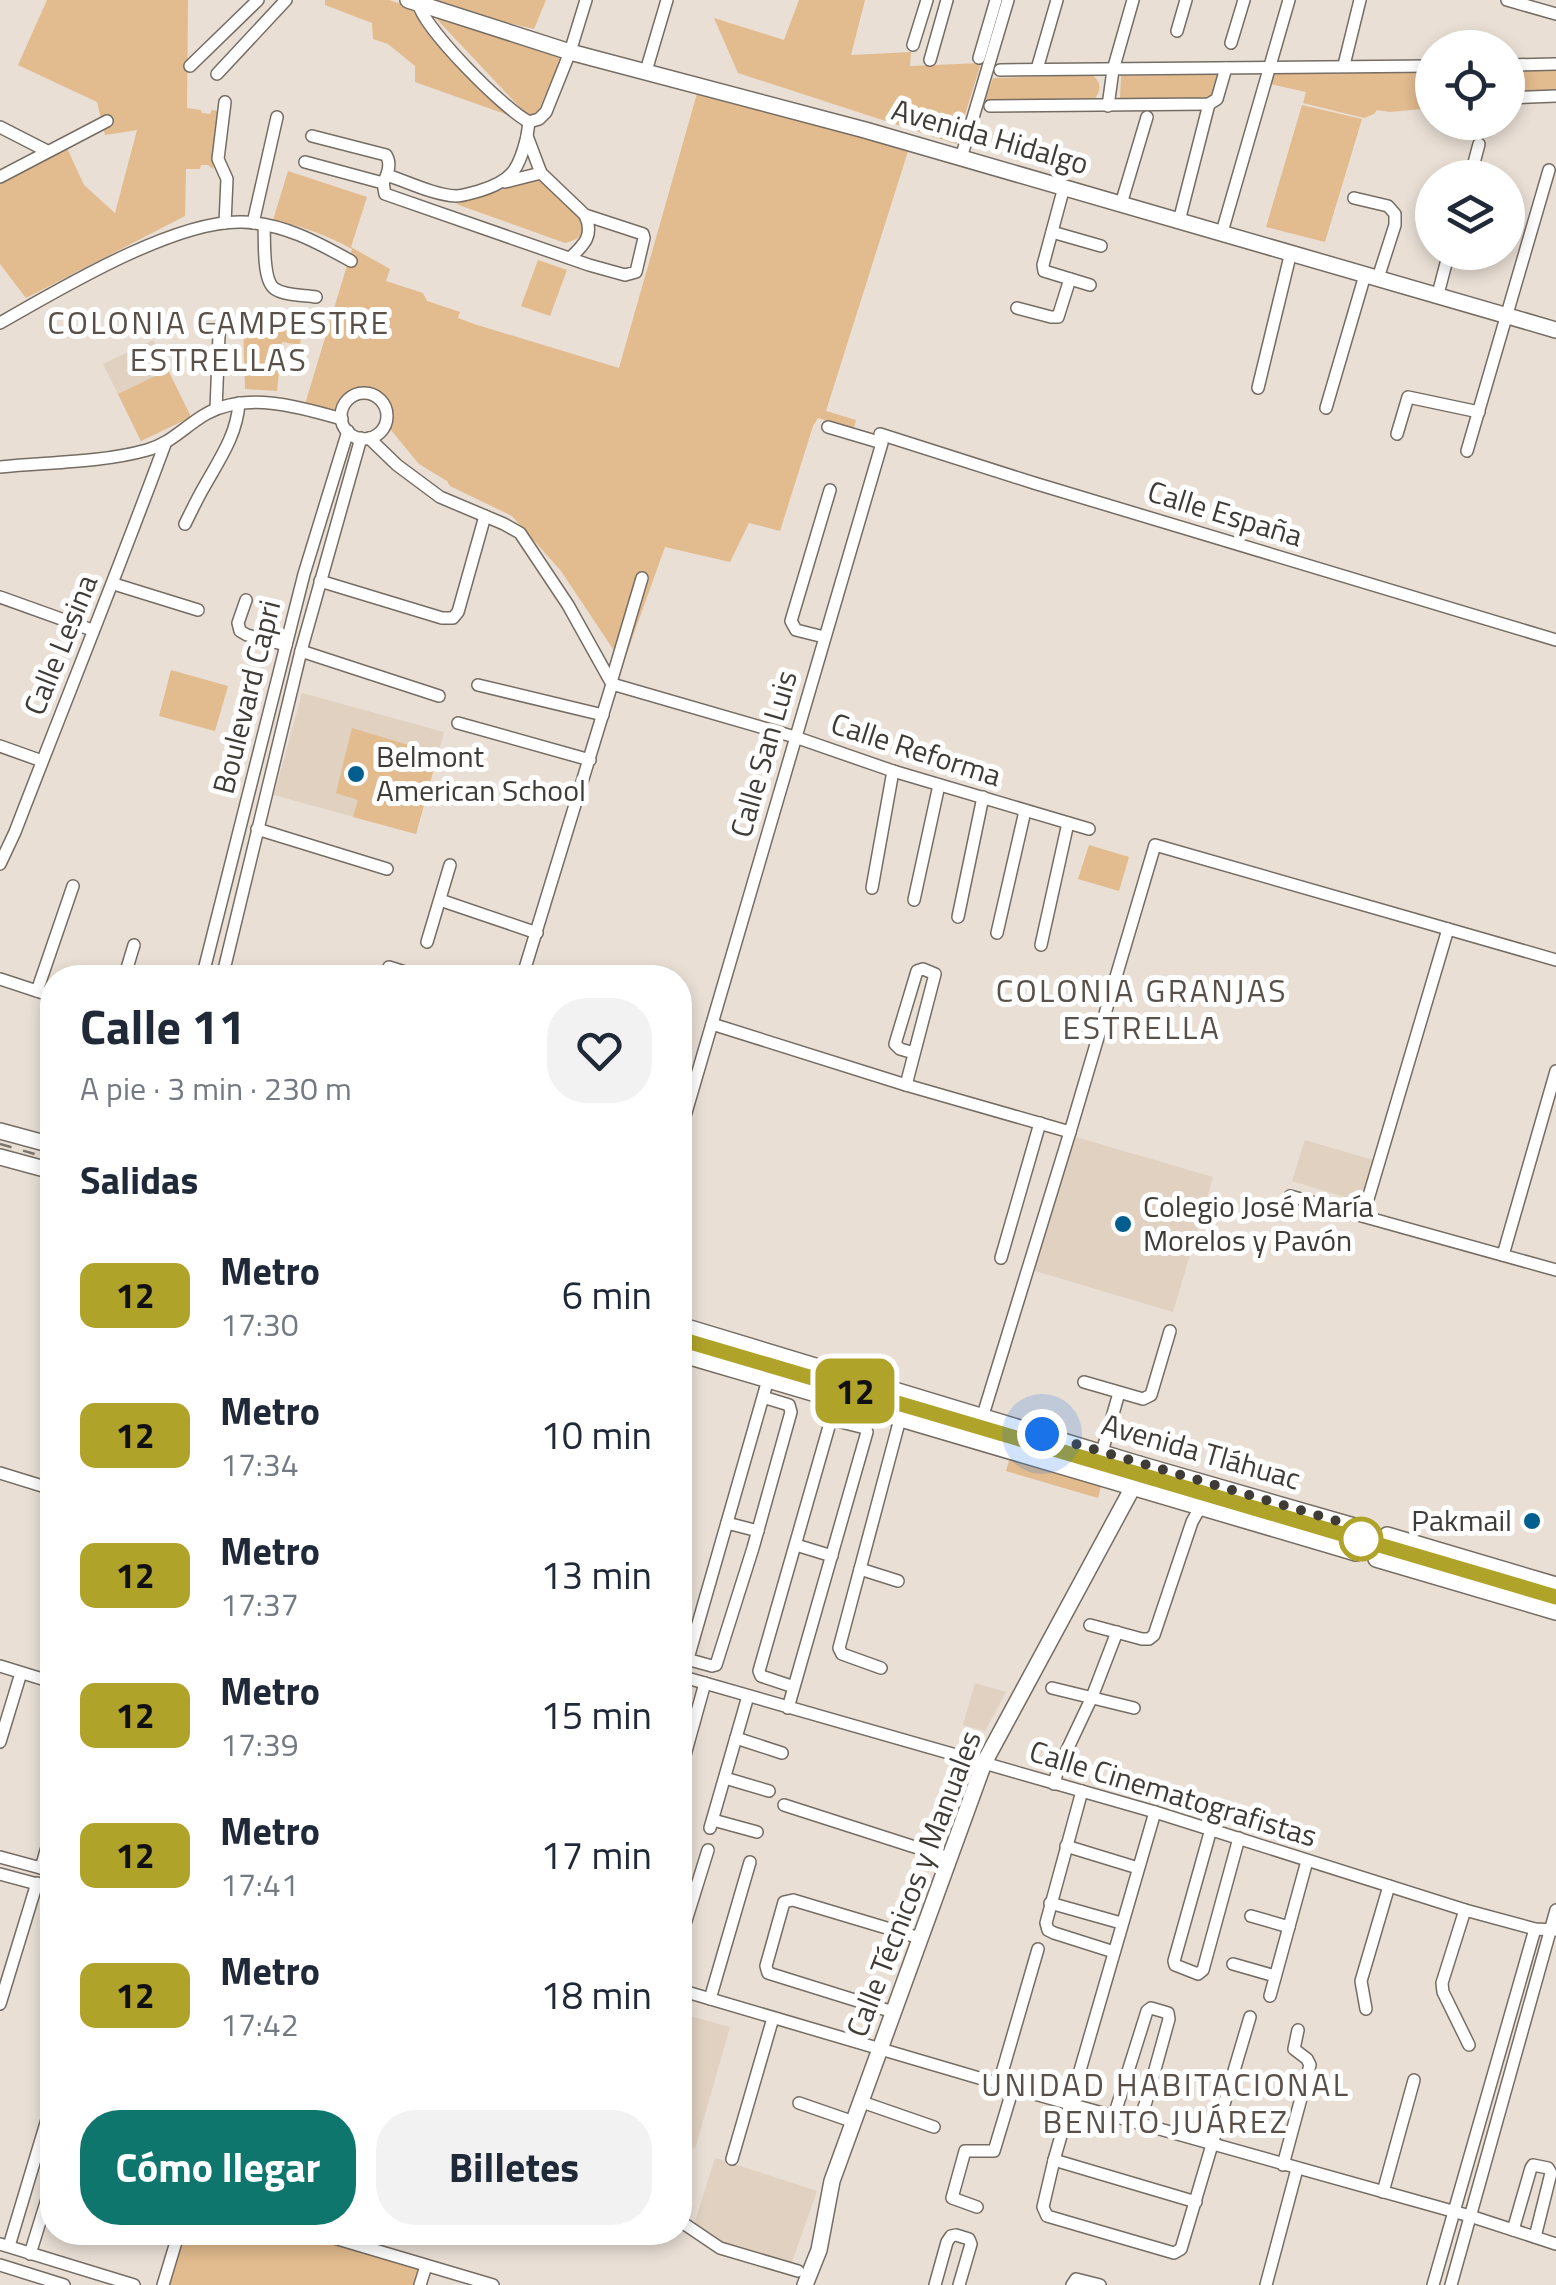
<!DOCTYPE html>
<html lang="es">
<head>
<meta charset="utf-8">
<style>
  body { margin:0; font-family:"Titillium Web",sans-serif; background:#f2f2f3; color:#1f2937; height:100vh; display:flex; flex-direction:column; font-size:38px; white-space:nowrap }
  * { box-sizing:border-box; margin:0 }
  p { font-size:32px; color:#747a83 }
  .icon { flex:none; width:55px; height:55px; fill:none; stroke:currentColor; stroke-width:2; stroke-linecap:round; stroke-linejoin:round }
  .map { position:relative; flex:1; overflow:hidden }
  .details { position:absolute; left:40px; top:965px; width:652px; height:1280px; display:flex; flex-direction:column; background:#fff; border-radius:40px; box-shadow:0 5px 15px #0003 }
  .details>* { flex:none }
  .badge { padding:0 20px; border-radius:15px; font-size:35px; line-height:65px }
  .fabs { position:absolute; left:1415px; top:30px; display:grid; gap:20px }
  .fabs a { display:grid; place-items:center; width:110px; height:110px; border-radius:50%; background:#fff; box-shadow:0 5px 15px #0003; font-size:50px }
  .you { position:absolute; width:50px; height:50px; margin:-25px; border:8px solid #fff; border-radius:50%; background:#1a73e8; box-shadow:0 0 0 15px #1a73e833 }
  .map>.badge { position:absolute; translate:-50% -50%; box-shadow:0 0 0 5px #fff }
  h2 { padding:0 40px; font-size:38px; line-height:90px }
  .round { display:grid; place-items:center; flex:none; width:105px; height:105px; border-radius:40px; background:#f2f2f3 }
  .summary { display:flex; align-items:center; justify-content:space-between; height:170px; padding:0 40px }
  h1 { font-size:48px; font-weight:700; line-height:75px }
  .button { display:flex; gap:20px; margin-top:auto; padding:20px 40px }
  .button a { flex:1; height:115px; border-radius:40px; background:#0f766e; color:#fff; font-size:40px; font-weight:700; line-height:115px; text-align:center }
  .button a+a { background:#f2f2f3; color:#1f2937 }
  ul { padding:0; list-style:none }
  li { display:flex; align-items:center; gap:30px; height:140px; padding:0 40px }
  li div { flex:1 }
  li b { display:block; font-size:38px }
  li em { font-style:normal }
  li .badge { min-width:110px; font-weight:700; text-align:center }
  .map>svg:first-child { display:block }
</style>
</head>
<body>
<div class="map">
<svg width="1556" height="2285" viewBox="0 0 1556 2285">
  <rect width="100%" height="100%" fill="#e9dfd5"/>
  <g fill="#e0d1c1">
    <path d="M153,340L191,417L141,441L103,364Z"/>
    <path d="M302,693L444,732L416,834L274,795Z"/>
    <path d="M1072,1136L1213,1177L1173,1312L1032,1270Z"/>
    <path d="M1305,1140L1373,1160L1361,1202L1292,1181Z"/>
    <path d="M975,1683L1006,1692L985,1731L963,1725Z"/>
    <path d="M680,2013L730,2027L695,2149L680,2144Z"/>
    <path d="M715,2158L817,2191L791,2265L714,2239L694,2225Z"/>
  </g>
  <g fill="#e2bb8e">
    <path d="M47,0H188L187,108L201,110L202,113L210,114L212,110L222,112L213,169L208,165H201L200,169H186L185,216L26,298L0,264V182L66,146L84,185L115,213L137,130L105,135L97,102L18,65Z"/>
    <path d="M325,0H389L408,6L508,115L415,82V66L388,44L373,39L372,23L325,5Z"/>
    <path d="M409,0H546L534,29Z"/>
    <path d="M799,0H865L851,55L911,52L910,66L981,63L956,144L738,73L714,18L784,40Z"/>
    <path d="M432,14L564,51L538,112L533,117L527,115Z"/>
    <path d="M1556,65V98L1508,102V66Z"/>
    <path d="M1432,68V108L1390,112L1377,110L1374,114L1364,118L1303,103L1306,92L1270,84L1273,72Z"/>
    <path d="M1219,74L1214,98H1120L1121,76Z"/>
    <path d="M1092,75C1102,82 1101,91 1094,100L985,101L993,78Z"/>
    <path d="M698,90L909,148L826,411L856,420L854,428L818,418L813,426L780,531L749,523L730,562L665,547L623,664L561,571L512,516L450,486L447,481L419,464L386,424C391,391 354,381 341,412L305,404L352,249C327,235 301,226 273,220L288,171L367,197L351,247L390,269L386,281L423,293L427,301L460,312L458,318L474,324L619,368Z"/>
    <path d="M1302,105L1362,119L1325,242L1266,227Z"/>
    <path d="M537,179C555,189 611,234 565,243L456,204Z"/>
    <path d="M538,260L567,270L550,316L521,306Z"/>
    <path d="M243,321L302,331L300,345L282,342L277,391L245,389Z"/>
    <path d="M168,370L191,417L141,441L118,394Z"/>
    <path d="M171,670L228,686L215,731L159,716Z"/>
    <path d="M352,728L438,754L416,834L353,817L358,800L336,793Z"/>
    <path d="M1089,845L1129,857L1119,891L1078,879Z"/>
    <path d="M1010,1457L1102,1483L1098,1498L1006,1471Z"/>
    <path d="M185,2233H303L423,2267L418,2285H170Z"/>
  </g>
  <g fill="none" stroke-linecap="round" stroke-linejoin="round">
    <g stroke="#756d64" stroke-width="14">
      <g id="street">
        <path d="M1507,0L1556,14"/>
        <path d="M418,3C425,30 504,109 529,122L539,119L546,112L570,52L586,0"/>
        <path d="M1177,31L1186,0"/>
        <path d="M1231,43L1244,0"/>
        <path d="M913,45L927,0"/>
        <path d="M979,58L996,0"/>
        <path d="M930,60L947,0"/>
        <path d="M1344,65L1360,0"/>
        <path d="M1508,65L1556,64"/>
        <path d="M190,66L258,0"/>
        <path d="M1037,69L1057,0"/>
        <path d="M1000,70L1432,66"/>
        <path d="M646,71L667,0"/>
        <path d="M217,74L286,0"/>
        <path d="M1508,98L1556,96"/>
        <path d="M990,106L1209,104L1217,99L1226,68"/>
        <path d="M1108,106L1113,70L1133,0"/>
        <path d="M0,127L47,151"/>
        <path d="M312,136L386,155C392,164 388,174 383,183L385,194L589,265L625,275L636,272L644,238L643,234L585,215L541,173L527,136L529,122"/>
        <path d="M961,158L1008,0"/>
        <path d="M305,162L383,183"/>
        <path d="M387,175C408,182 434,195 456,196C463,196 471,193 479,191C512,181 519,170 527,136"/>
        <path d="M0,177L107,121"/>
        <path d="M1470,178L1479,144"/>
        <path d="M505,182L541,173"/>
        <path d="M1064,187L1043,265L1044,271L1090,285"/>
        <path d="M1354,198L1388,206L1395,214V225L1378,278"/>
        <path d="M1121,204L1147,117"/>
        <path d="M1179,221L1209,104"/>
        <path d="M225,223L227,179L218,159L225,102"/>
        <path d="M253,223L277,117"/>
        <path d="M264,225C265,240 262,281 275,289C286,296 304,295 316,297"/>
        <path d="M1052,232L1101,246"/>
        <path d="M1222,232L1289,0"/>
        <path d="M570,258C585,244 594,235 585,215"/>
        <path d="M1438,294L1449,252"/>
        <path d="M1017,308L1051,317H1058L1070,279"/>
        <path d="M0,323C60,289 174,220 242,222C282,223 317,242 351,261"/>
        <path d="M206,330H216L219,335L216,409"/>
        <path d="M1258,388L1291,252"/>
        <circle cx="364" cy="416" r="23"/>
        <path d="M1326,408L1365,275"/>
        <path d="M880,434L1034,483L1556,640"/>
        <path d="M1397,434L1408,397L1479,412"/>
        <path d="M369,438L397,465L440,497L504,524L520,533L568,605L612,684"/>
        <path d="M1467,451L1549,170"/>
        <path d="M0,467C48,462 100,463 147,450C170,444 185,426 206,414C247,391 300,407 342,419"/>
        <path d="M185,524C191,512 197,499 204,487C219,460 237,435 239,403"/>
        <path d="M320,581L442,618H453L458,612L485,516"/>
        <path d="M114,584L198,610"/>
        <path d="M0,597L92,630"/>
        <path d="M246,600L238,623L240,631L247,635L286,645"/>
        <path d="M824,637L796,630L791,621L830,490"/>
        <path d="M301,651L439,696"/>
        <path d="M612,679L642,578"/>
        <path d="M612,684L795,737L893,771L1089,829"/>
        <path d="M478,685L603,715"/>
        <path d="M458,723L590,760"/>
        <path d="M0,746L42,761"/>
        <path d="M257,829L387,869"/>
        <path d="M0,864L15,832C65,702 117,574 165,444"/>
        <path d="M872,888L893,771"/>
        <path d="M440,900L537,933"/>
        <path d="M914,900L939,785"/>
        <path d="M958,917L983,797"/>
        <path d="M997,933L1025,811"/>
        <path d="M427,942L450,865"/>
        <path d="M1041,945L1068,823"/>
        <path d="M389,967L424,978"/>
        <path d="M124,978L134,945"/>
        <path d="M202,978L304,574L348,431"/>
        <path d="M222,978L301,651L361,438"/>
        <path d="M522,978L612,684"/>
        <path d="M0,979L52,996"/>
        <path d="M37,991L73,886"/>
        <path d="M712,1024L906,1085L1070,1132"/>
        <path d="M906,1085L935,974L923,969L917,971L895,1044L900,1049L914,1053"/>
        <path d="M680,1133L882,443L828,427"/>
        <path d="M1290,1196L1556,1270"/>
        <path d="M1363,1216L1448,929"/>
        <path d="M1503,1255L1556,1071"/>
        <path d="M1001,1258L1040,1123"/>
        <path d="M1084,1382L1143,1399L1151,1395L1170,1331"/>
        <path d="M763,1397L789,1405L791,1412L753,1548L716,1665L712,1666L690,1660L689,1655L765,1390L768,1380"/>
        <path d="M983,1415L1070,1132L1155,845L1556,960"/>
        <path d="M1102,1452L1119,1393"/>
        <path d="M0,1473L52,1489"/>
        <path d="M727,1523L758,1531"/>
        <path d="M796,1545L832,1556"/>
        <path d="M860,1569L898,1581"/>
        <path d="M1090,1625L1142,1639H1149L1154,1635L1192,1522L1213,1484"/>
        <path d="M0,1666L52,1682"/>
        <path d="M881,1668L842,1654L839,1648L900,1419"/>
        <path d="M680,1676L1155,1812L1465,1910L1535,1929L1556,1930"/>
        <path d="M1052,1688L1134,1708"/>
        <path d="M788,1708L867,1432L865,1428L833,1420L830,1423L759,1671L761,1676L794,1687"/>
        <path d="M736,1738L782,1753"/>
        <path d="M0,1742L21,1673"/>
        <path d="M680,1773L705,1683"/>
        <path d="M725,1778L769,1791"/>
        <path d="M1054,1784L1058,1769L1092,1697L1117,1632"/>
        <path d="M1082,1791L1046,1923L1048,1930L1054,1933L1114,1952"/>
        <path d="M784,1805L949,1858"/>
        <path d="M1155,1812L1054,2160L1043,2207L1047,2216L1174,2253L1181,2249L1250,2017"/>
        <path d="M713,1820L757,1832"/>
        <path d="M710,1828L748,1696"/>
        <path d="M1211,1829L1174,1961L1175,1965L1198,1974L1203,1970L1239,1838"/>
        <path d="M1066,1846L1138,1868"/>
        <path d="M0,1857L52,1871"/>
        <path d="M41,1868L52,1830"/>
        <path d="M0,1874L52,1888"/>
        <path d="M1050,1903L1121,1923"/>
        <path d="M1465,1910L1442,1983L1443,1992L1469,2045"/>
        <path d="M1251,1916L1289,1927"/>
        <path d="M680,1940L708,1850"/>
        <path d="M1233,1964L1275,1976"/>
        <path d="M680,1990L1013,2088L1470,2216L1556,2244"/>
        <path d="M1270,1996L1307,1861"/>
        <path d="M710,1999L750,1862"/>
        <path d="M0,2004L37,1883"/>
        <path d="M1366,2009L1361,1981L1389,1886"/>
        <path d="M893,2012L768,1973L766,1966L784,1902L793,1900L920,1938"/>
        <path d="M999,2083L1038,1949"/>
        <path d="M862,2102L934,2127"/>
        <path d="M799,2103L854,2122"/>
        <path d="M1114,2116L1147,2011L1151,2008L1168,2013L1169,2019L1146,2102L1138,2122"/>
        <path d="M732,2159L773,2018"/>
        <path d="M1054,2160L1196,2202"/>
        <path d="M1283,2165L1310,2065L1307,2059L1294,2049L1298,2030"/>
        <path d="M1383,2192L1414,2080"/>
        <path d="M977,2207L952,2198L965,2151H994L1013,2088"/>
        <path d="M680,2221L720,2248L798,2271"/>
        <path d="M1513,2230L1531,2168L1533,2165L1548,2168L1551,2173L1535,2237"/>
        <path d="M314,2232L493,2285"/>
        <path d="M0,2244L134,2285"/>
        <path d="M9,2246L52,2103"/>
        <path d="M30,2254L52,2183"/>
        <path d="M0,2265L64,2285"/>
        <path d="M163,2285L179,2232"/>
        <path d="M420,2285L426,2266"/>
        <path d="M935,2285L947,2242L951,2236L956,2235L969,2239L971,2244L959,2285"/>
        <path d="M1072,2285L1076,2279L1100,2285"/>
        <path d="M1266,2285L1297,2169"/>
        <path d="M1433,2285L1535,1929"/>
        <path d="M1451,2285L1556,1910"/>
      </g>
    </g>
    <g stroke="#756d64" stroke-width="18">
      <g id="secondary">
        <path d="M408,0L570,52L865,130L1556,330"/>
        <path d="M0,1131L52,1145"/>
        <path d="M0,1157L52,1171"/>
        <path d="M680,1325L1139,1464L1361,1528"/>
        <path d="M680,1354L1356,1553"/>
        <path d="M1387,1535L1556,1585"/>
        <path d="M1376,1559L1556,1612"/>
        <path d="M805,2285L819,2250L832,2181L984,1763L1133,1487L1139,1464"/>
      </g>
    </g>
    <use href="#street" stroke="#fff" stroke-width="11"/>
    <use href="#secondary" stroke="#fff" stroke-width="15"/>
    <g stroke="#7b766f" stroke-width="2.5" stroke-dasharray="12 12" stroke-linecap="butt">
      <path d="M0,1144L52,1159"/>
      <path d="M680,1339L1556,1597"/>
    </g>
  </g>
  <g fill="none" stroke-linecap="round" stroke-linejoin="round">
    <g stroke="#fff" stroke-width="22">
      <path id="line" d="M680,1339L1556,1597"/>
    </g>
    <use href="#line" stroke="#b0a32a" stroke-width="15"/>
    <path stroke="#3f3c38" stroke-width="10" stroke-dasharray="0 18" d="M1042,1434L1361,1528V1539"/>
  </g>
  <g fill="#025e8f" stroke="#fff" stroke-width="4">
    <circle cx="356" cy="774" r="10"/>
    <circle cx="1123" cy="1224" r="10"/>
    <circle cx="1532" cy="1521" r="10"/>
  </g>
  <circle fill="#fff" stroke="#b0a32a" stroke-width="5" cx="1361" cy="1539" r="20"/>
  <g text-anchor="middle" stroke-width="10" stroke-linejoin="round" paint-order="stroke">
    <g font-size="30" fill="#3f3c38" stroke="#fff">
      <text transform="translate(990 137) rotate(16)" y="10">Avenida Hidalgo</text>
      <text transform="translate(1225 514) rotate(17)" y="10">Calle España</text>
      <text transform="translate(61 645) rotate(-68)" y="10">Calle Lesina</text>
      <text transform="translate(247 697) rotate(-76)" y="10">Boulevard Capri</text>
      <text transform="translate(916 750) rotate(18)" y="10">Calle Reforma</text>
      <text transform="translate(764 754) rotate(-74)" y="10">Calle San Luis</text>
      <text transform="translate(1201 1452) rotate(16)" y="10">Avenida Tláhuac</text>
      <text transform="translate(1173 1794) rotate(17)" y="10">Calle Cinematografistas</text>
      <text transform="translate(914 1884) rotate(-69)" y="10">Calle Técnicos y Manuales</text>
    </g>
    <g font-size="30" fill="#3f3c38" stroke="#fff" text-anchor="start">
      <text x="376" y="767">Belmont<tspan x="376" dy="34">American School</tspan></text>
      <text x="1143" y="1217">Colegio José María<tspan x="1143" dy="34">Morelos y Pavón</tspan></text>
      <text x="1512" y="1531" text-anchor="end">Pakmail</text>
    </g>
    <g font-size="32" letter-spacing="2.5" fill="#595149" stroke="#fff">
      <text x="219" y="334">COLONIA CAMPESTRE<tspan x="219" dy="37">ESTRELLAS</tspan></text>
      <text x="1142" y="1002">COLONIA GRANJAS<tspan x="1142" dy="37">ESTRELLA</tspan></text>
      <text x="1166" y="2096">UNIDAD HABITACIONAL<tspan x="1166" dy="37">BENITO JUÁREZ</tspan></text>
    </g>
  </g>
</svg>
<div class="fabs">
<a><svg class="icon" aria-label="locate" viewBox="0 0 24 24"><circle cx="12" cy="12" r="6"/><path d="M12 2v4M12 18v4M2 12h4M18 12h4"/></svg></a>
<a><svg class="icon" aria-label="layers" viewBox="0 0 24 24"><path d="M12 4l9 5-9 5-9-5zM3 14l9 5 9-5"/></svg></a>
</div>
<div class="you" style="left:1042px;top:1434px"></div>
<b class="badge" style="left:855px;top:1391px;background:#b0a32a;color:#111">12</b>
<section class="details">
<div class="summary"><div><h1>Calle 11</h1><p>A pie · 3 min · 230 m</p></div><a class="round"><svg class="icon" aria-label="heart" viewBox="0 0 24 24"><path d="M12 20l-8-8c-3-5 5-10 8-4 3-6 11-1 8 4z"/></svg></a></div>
<h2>Salidas</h2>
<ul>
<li><span class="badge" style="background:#b0a32a;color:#111">12</span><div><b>Metro</b><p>17:30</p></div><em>6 min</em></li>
<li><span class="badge" style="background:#b0a32a;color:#111">12</span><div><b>Metro</b><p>17:34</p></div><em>10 min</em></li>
<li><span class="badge" style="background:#b0a32a;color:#111">12</span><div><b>Metro</b><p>17:37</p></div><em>13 min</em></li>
<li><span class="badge" style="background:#b0a32a;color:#111">12</span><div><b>Metro</b><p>17:39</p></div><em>15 min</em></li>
<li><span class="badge" style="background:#b0a32a;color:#111">12</span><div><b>Metro</b><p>17:41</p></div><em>17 min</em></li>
<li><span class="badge" style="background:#b0a32a;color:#111">12</span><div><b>Metro</b><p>17:42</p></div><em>18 min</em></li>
</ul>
<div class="button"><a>Cómo llegar</a><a>Billetes</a></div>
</section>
</div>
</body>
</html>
